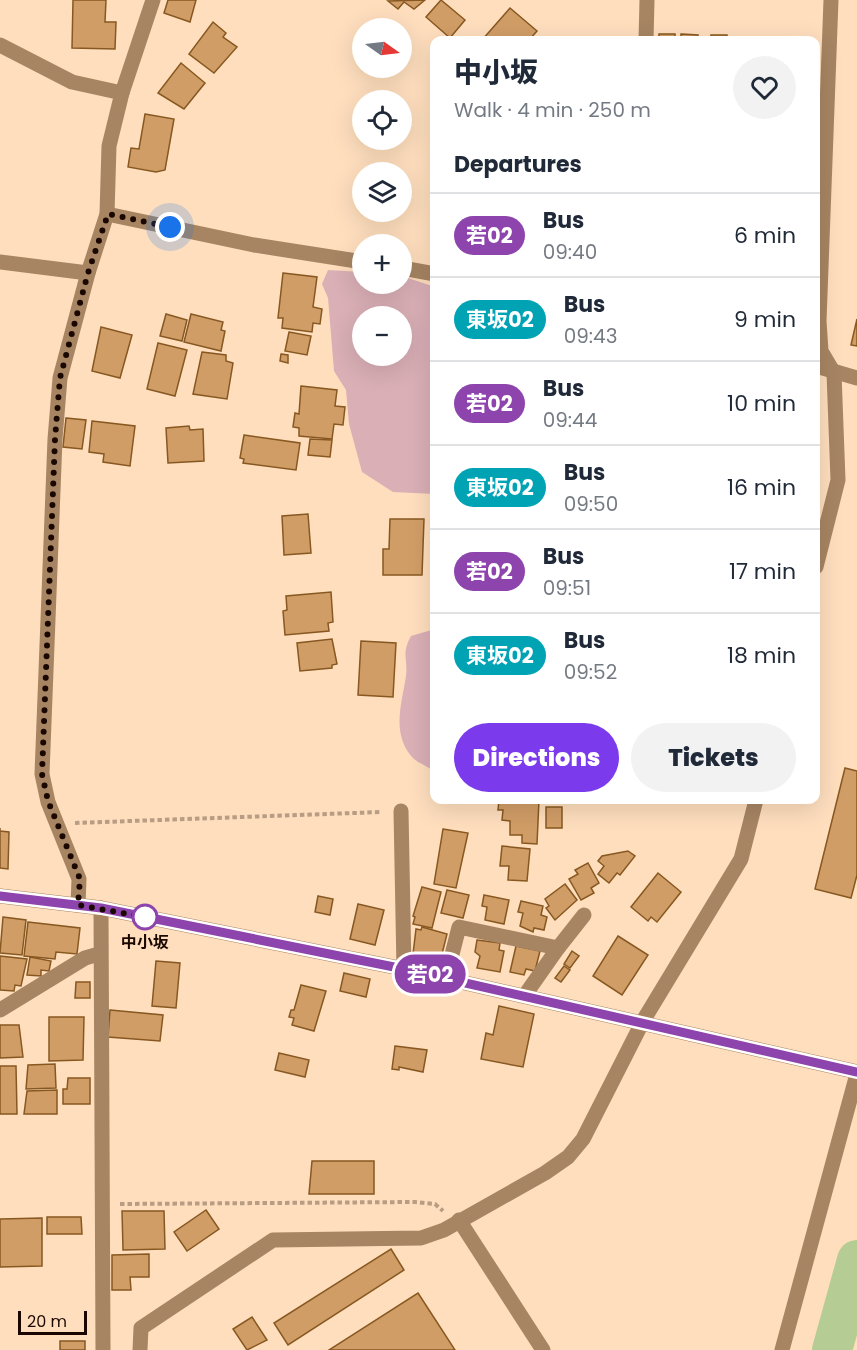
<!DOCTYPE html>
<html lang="en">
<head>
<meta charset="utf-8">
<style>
  body { margin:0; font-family:Poppins,"Noto Sans JP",sans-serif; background:#f2f2f3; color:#1f2937; height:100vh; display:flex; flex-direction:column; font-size:22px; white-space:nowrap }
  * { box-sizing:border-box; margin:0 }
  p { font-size:20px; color:#747a83 }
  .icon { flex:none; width:33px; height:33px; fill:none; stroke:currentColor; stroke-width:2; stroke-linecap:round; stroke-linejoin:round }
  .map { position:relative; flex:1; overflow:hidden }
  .panel { position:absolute; left:430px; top:36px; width:390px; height:768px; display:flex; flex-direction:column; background:#fff; border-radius:12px; box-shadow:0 6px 24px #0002 }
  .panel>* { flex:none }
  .badge { padding:0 12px; border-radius:20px; font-size:21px; line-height:39px }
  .needle { width:39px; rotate:104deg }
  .controls { position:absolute; left:352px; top:18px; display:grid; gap:12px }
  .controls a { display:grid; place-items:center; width:60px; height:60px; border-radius:50%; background:#fff; box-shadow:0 6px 24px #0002; font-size:30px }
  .scale { position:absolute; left:18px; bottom:15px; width:69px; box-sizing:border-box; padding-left:6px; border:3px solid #1a0800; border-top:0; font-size:16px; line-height:21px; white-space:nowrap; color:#1a0800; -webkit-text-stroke:4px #fedebd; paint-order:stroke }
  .you { position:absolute; width:30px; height:30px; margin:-15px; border:4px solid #fff; border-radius:50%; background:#1a73e8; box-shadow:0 0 0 9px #1a73e833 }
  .map>.badge { position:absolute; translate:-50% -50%; box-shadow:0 0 0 3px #fff }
  h2 { padding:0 24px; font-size:22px; line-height:54px }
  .round { display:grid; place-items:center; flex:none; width:63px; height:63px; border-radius:32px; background:#f2f2f3 }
  .headline { display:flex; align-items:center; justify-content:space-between; height:102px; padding:0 24px }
  h1 { font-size:28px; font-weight:800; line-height:45px }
  .button { display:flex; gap:12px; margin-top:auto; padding:12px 24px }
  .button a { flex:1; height:69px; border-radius:36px; background:#7c3aed; color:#fff; font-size:24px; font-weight:800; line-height:69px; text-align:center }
  .button a+a { background:#f2f2f3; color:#1f2937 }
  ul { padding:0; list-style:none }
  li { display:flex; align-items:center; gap:18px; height:84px; padding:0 24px; border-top:2px solid #e0e1e3 }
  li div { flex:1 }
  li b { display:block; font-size:22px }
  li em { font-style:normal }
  li .badge { min-width:66px; font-weight:700; text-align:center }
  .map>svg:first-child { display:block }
</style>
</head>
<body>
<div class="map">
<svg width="857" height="1350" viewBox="0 0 857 1350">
  <rect width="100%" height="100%" fill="#fedebd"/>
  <g fill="#daafb6" fill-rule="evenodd">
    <path d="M328,270L363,272V284H402V276L435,287V494L393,492L362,472L349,424L346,390L334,371L328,298L322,284ZM363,316H402V356H363Z"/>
    <path d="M435,629V772C428,766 417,763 412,757C391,733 402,703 406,676C408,658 401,654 411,636Z"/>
  </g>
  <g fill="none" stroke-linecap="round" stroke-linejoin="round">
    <path stroke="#b5cd95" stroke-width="40" d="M832,1350L857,1260"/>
  </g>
  <g fill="#d19d67" stroke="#875821" stroke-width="1.5">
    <path d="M73,0H106L105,22H116L115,49L72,48Z"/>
    <path d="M168,0H196L190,22L164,13Z"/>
    <path d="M425,0L414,9L404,2L398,9L388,1Z"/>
    <path d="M441,0L465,20L450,38L426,17Z"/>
    <path d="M510,8L537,31L529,40H482Z"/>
    <path d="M213,22L226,33L223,37L237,47L214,73L189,54Z"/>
    <rect x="659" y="34" width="16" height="6"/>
    <path d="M681,34L698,35V40H681Z"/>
    <rect x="711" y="35" width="16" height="5"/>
    <path d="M181,63L205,83L184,109L158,93Z"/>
    <path d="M145,114L174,119L165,170L156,172L128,167L131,148L139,149Z"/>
    <path d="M283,273L317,277L313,307L322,309L320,324L313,323L312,332L282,328L283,318H278Z"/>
    <path d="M166,314L187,320L182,341L160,336Z"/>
    <path d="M191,314L223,322L221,330L225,331L221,351L184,342Z"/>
    <path d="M857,319V346L851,345Z"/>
    <path d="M101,327L132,335L120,378L92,371Z"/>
    <path d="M289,332L311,336L307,355L285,351Z"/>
    <path d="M158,343L187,350L175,396L147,389Z"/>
    <path d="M202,352L226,355V361L233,363L227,399L193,394Z"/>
    <path d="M281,354L288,355V363L280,361Z"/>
    <path d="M301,386L337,390L335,406L345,407L343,425L334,424L332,439L299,436V428L293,427L295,413L299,414Z"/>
    <path d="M66,418L86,420L82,449L63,447Z"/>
    <path d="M92,421L135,426L130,466L103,462L104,454L89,452Z"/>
    <path d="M189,426L190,430L203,429L204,461L168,463L166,428Z"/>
    <path d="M244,435L300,443L296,470L243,463L244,459L240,458Z"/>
    <path d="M310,439L332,440L330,457L308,455Z"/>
    <path d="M308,514L311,553L284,555L282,516Z"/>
    <path d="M390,519H424L422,575H383V549H389Z"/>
    <path d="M331,592L333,622L328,623L329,631L285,635L283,611L287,610L286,596Z"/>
    <path d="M332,639L337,664L332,665V668L300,671L297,643Z"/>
    <path d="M361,641L396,643L393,697L358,695Z"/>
    <path d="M845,768L857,771V875L851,898L815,889Z"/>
    <path d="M499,800H539L537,844L522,843V835H510V821L502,820L503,810H498Z"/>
    <rect x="546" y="807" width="16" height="21"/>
    <path d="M0,828V831L9,832L8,869L0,868Z"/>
    <path d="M443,829L468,833L456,888L434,884Z"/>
    <path d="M502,846L530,849L527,881L508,880L509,866H500Z"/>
    <path d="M628,851L635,856L620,875L617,873L609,883L598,874L604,866L598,861L602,856Z"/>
    <path d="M588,863L599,883L591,888L594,893L581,900L569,879L578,874L575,870Z"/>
    <path d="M658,873L681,892L657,922L651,917L648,921L631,907Z"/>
    <path d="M565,884L577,900L555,920L546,908L549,906L545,899Z"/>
    <path d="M422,887L441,892L432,928L413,924L415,917L413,916Z"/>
    <path d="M447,890L469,895L463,918L441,913Z"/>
    <path d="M484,895L509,900L504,924L485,920L487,907L482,906Z"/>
    <path d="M318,896L333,899L330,915L315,912Z"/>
    <path d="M521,901L543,906L541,915L547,917L544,930L534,928L533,932L520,926L523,913L518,912Z"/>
    <path d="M358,904L384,910L375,945L350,939Z"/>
    <path d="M3,917L26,920L22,955L0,953Z"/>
    <path d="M28,922L80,928L77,954L56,952L55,959L24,956Z"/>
    <path d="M422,927L447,934L440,962L413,954L416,929L421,930Z"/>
    <path d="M618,936L648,955L622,995L593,976Z"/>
    <path d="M477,940L500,943L499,950L504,951L500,972L477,968L480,956L475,952Z"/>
    <path d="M516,946L540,951L535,971L526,969L524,975L510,972Z"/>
    <path d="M572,951L579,956L570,968L564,964Z"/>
    <path d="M0,956L27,959L21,986L15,985L14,991L0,990Z"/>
    <path d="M30,957L51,961L49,971L41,970V976L27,975Z"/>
    <path d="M156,961L180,963L176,1008L152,1006Z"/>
    <path d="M564,966L570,970L561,982L555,978Z"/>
    <path d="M344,973L370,979L366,997L340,991Z"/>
    <path d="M76,982H90V998H75Z"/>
    <path d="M301,985L326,991L314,1031L292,1025L294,1018L289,1017L291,1010H294Z"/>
    <path d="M499,1006L534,1014L523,1067L481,1059L486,1033L493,1035Z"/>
    <path d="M110,1010L163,1015L160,1041L108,1037Z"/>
    <path d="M49,1017H84L83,1060L49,1061Z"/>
    <path d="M0,1025H19L23,1057L0,1058Z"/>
    <path d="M395,1046L427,1050L423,1072L399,1067V1070L392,1069Z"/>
    <path d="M279,1053L309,1060L305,1077L275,1070Z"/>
    <path d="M55,1064L56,1088L26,1089L28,1065Z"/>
    <path d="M0,1066H16L17,1114H0Z"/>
    <path d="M68,1078H90V1104H63V1089H67Z"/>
    <path d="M57,1090V1114H24L27,1091Z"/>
    <path d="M312,1161H374V1194H309Z"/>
    <path d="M206,1210L219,1229L187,1251L174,1232Z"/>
    <path d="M122,1211H164L165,1249L123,1250Z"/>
    <path d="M47,1217H81L82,1234H47Z"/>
    <path d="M42,1218V1266L0,1267V1219Z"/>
    <path d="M391,1249L404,1270L288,1345L274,1323Z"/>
    <path d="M149,1254V1277H130L131,1290H112V1255Z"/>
    <path d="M418,1293L455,1350H329Z"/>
    <path d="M252,1317L267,1340L247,1350L233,1329Z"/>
    <rect x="60" y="1341" width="25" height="9"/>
  </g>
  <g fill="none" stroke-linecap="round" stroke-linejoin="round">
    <g stroke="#b89c83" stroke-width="4" stroke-dasharray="4.5 3" stroke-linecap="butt">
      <path d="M75,823L382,812"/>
      <path d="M120,1204L415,1202L435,1204L443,1211"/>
    </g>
    <g stroke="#a78563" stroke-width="15">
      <path d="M646,40L647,0"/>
      <path d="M0,45L72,82L122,93"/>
      <path d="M107,214L254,245L363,262"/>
      <path d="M0,262L88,273"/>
      <path d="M402,268L435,274"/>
      <path d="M816,366L857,378"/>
      <path d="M816,567L838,480L834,373L821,351L819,321L831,0"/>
      <path d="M401,811L404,969"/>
      <path d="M0,896L101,908L404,969L857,1072"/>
      <path d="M78,905L79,879L48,802L42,774L55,439L60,378L88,273L107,214L109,146L122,93L153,0"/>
      <path d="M101,908L103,1350"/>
      <path d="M558,948L584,915"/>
      <path d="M446,978L459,927L558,948L525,995"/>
      <path d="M0,1010L85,958L99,954"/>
      <path d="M459,1220L543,1350"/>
      <path d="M140,1350L141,1328L273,1240L421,1238L444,1230L545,1173L568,1157L583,1139L643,1021L741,859L756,800"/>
      <path d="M782,1350L857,1074"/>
    </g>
  </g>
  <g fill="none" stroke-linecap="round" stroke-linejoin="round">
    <g stroke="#fff" stroke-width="14">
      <path id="line" d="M0,896L101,908L404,969L857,1072"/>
    </g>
    <use href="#line" stroke="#8e44ad" stroke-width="9"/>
    <path stroke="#1a0800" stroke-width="6" stroke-dasharray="0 10.8" d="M145,917L78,905L80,879L48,801L42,774L55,439L60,378L88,273L108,214L170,227"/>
  </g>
  <circle fill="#fff" stroke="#8e44ad" stroke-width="3" cx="145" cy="917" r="12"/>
  <g text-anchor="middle" stroke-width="4.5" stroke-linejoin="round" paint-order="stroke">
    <g font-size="16" font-weight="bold" fill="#1a0800" stroke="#fedebd">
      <text x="145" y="948">中小坂</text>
    </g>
  </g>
</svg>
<div class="controls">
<a><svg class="needle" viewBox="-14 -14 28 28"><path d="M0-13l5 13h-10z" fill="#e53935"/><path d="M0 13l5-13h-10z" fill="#747a83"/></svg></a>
<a><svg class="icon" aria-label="locate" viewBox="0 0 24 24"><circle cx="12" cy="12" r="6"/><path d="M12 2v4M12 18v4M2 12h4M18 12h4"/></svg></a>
<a><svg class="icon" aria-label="layers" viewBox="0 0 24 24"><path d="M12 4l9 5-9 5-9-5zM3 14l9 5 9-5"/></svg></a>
<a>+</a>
<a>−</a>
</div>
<div class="scale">20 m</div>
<div class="you" style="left:170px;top:227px"></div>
<b class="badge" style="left:430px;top:974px;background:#8e44ad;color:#fff">若02</b>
<section class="panel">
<div class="headline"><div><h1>中小坂</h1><p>Walk · 4 min · 250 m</p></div><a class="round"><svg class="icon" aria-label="heart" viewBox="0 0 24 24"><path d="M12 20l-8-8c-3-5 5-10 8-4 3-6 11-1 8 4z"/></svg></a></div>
<h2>Departures</h2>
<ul>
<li><span class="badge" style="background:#8e44ad;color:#fff">若02</span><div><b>Bus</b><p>09:40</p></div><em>6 min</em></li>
<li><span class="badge" style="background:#00a3b4;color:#fff">東坂02</span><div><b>Bus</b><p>09:43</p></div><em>9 min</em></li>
<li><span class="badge" style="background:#8e44ad;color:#fff">若02</span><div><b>Bus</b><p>09:44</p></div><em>10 min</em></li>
<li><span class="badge" style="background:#00a3b4;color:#fff">東坂02</span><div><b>Bus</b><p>09:50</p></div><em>16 min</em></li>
<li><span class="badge" style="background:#8e44ad;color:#fff">若02</span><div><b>Bus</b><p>09:51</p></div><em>17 min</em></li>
<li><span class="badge" style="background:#00a3b4;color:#fff">東坂02</span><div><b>Bus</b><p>09:52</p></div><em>18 min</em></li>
</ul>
<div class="button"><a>Directions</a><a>Tickets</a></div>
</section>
</div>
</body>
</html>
